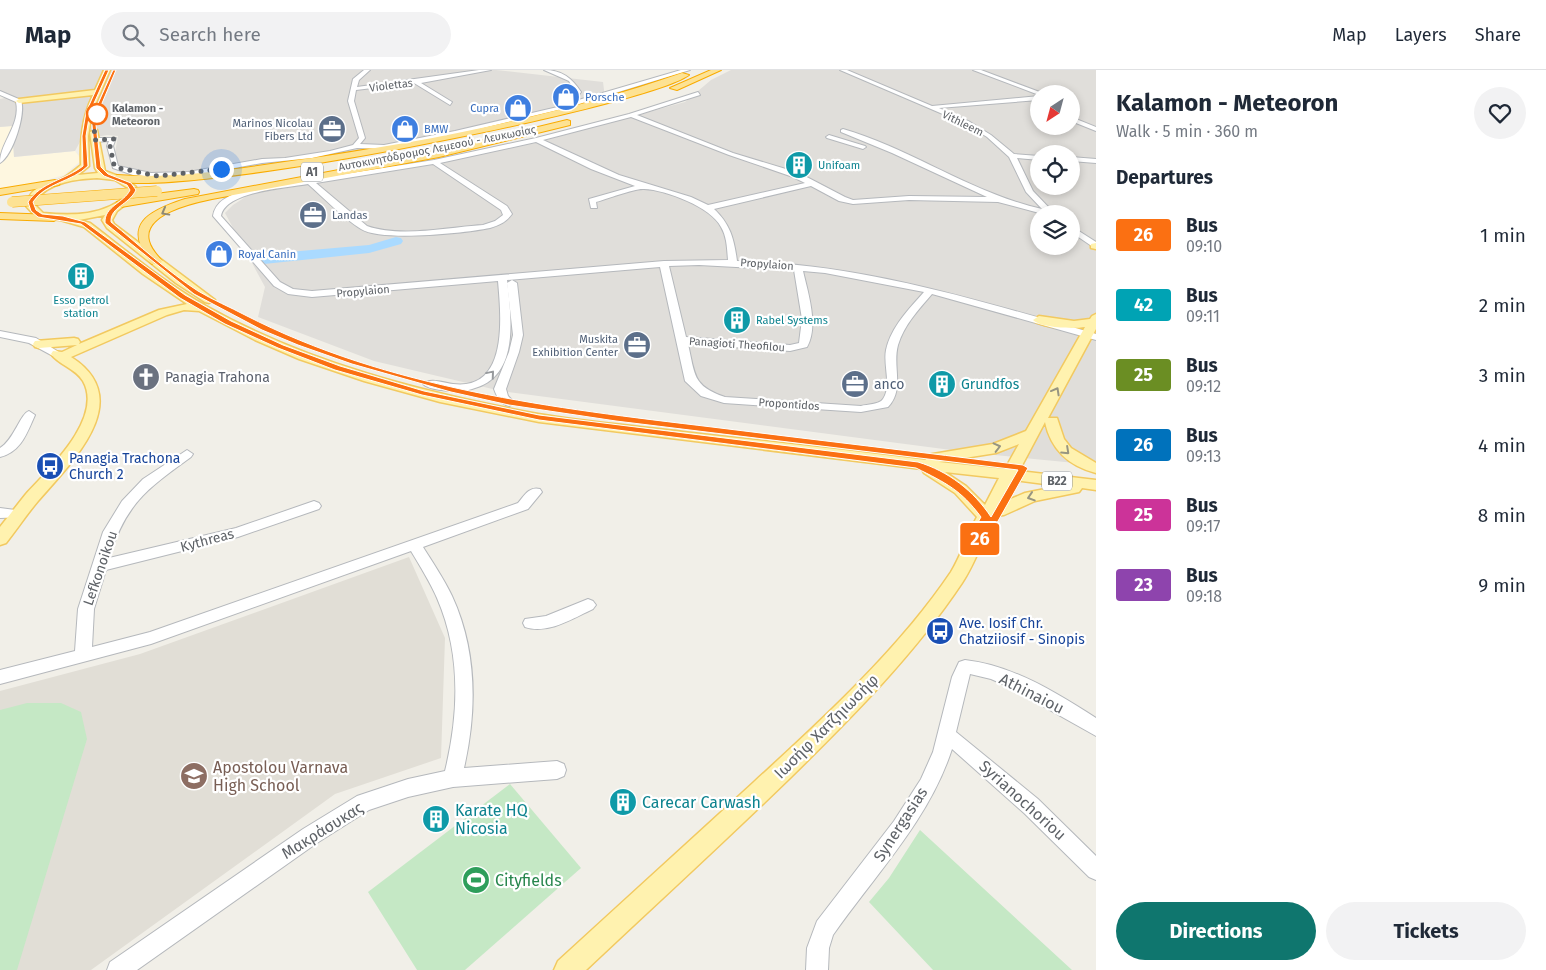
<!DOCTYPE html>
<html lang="en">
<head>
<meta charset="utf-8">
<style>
  body { margin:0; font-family:"Fira Sans",sans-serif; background:#f2f2f3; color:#1f2937; height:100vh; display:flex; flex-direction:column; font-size:19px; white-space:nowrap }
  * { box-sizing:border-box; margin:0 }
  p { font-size:16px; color:#747a83 }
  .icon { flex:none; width:28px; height:28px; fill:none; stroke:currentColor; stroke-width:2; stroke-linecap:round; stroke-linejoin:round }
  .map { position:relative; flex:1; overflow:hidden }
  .sheet { display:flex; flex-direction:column; background:#fff; width:450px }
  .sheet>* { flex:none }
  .badge { padding:0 10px; border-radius:4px; font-size:18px; line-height:32px }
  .needle { width:32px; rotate:216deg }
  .buttons { position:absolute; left:1030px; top:15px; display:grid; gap:10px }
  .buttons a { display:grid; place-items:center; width:50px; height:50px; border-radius:50%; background:#fff; box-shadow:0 2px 8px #0003; font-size:25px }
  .you { position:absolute; width:25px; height:25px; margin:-12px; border:4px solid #fff; border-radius:50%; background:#1a73e8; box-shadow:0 0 0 8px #1a73e833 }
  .map>.badge { position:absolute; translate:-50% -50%; box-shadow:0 0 0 2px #fff }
  h2 { padding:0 20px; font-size:19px; line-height:45px }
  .round { display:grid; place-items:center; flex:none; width:52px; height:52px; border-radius:26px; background:#f2f2f3 }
  .head { display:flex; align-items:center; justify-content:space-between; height:85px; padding:0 20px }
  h1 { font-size:24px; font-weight:700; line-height:38px }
  .action { display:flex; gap:10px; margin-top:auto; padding:10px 20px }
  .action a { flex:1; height:58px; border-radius:30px; background:#0f766e; color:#fff; font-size:20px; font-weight:700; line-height:58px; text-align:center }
  .action a+a { background:#f2f2f3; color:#1f2937 }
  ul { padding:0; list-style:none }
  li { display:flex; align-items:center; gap:15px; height:70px; padding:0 20px }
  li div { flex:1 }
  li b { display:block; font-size:19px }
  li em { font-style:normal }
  li .badge { min-width:55px; font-weight:700; text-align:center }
  header { display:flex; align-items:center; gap:30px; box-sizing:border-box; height:70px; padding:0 25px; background:#fff; border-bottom:1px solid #e0e1e3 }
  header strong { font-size:24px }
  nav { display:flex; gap:28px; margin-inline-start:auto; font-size:18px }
  .search { width:350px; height:45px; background:#f2f2f3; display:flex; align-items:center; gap:12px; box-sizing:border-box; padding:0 18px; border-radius:28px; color:#747a83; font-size:19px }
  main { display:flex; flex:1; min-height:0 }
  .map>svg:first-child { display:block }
</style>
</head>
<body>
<header>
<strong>Map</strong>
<div class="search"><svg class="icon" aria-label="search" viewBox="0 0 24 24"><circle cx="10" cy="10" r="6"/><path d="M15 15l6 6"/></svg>Search here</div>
<nav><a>Map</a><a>Layers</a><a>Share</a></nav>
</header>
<main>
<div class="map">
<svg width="1096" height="900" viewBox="0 0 1096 900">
  <rect width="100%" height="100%" fill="#f1efe8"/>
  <path fill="#fef7e0" d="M12,56L14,87L75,81L82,90L64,105L21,117L0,118V57Z"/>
  <g fill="#e0deda" fill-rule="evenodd">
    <path d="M0,0H496L603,12L605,28L460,64L316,90L209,103L149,108L112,99L118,66L107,65L81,70L75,81L14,87L12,56L0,57V29L5,28L0,25Z"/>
    <path d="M731,0H1096V395L974,383L501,321L374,291L258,247L265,217L225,143L233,135L250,124L431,95L535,73L685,32L711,10ZM1039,24H1071V56H1039ZM1039,84H1071V116H1039ZM1039,144H1071V176H1039Z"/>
  </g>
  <path fill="#e1ded6" d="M409,487L445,568L441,688L335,724L91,900H0V621L140,584Z"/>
  <g fill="#c5e8c5">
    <path d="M27,633H61L81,642L87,669L17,900H0V640Z"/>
    <path d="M510,714L581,798L465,900H417L368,822Z"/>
    <path d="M920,760L1072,900H933L869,832L889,808Z"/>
  </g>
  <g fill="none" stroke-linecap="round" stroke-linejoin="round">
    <path fill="#aadaff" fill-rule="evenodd" d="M396,167L401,168L403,171L401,174L369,183L264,194L257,190L264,186L300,181L369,175Z"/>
    <g stroke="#b5b8bc" stroke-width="2">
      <g id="minor">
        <path d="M364,0H370L359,10L357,17L479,0H491L421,13L452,32L450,35L414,13L356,20L354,31L365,68L360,74L384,75L455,61L562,36L573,27L575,22L569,11L544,0C562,0 572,8 581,22L575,31L681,0H690L566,38L455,65L384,79L357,78L312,88L262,93L207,103L170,108L133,105L113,98L107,76L109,71L95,72L92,70L95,68H116L113,76L118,96L151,103L188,102L262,89L285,88L330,81L353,75L359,68L348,31L353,9Z"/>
        <path d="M840,0H847L932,36L1039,26V30L939,38L970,52L991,65L1014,84L1039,86V90L1017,88L1033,121L1055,144H1043L998,132L909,130L853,134L839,131L811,116L714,139C730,154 734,168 737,191C862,194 977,230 1096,264V270L932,224C919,239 904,255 898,275C892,297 905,319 888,337L861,342L724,333L701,326L685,311L660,197L507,210C511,246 520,305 475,318C469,320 463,322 456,321C448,321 429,320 423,314C430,307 444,313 453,314C509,321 501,246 498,211L312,227L288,224L274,216L213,146C216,128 234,124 249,119L434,90L536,68L629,44L698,22L700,25L637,45L733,83L799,103L845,127L853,130L909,126L987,127L892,83L841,62V60L843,59C912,79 971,123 1042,139L1026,122L1009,87L987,67L966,54ZM631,47L729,85L793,107L805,113L708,135L691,127L619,105L543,70ZM536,72L591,99L635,116L589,129L591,138H597L596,132C607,129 635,118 644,119C666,120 711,137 721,157C727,167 727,179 728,190L664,191L312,221L293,219L280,212L221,146C225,121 287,118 308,114C324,128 343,148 361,159C381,172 466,163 490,158C500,155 506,152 512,144L507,136L440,93ZM433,94L501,140L503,145L495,151L483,155C449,157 400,168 367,156L316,113ZM699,195L794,200L802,249L799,273L790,275L686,267L669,196ZM803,201L825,203L924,222C909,239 891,257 886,280C883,295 892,316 883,329C879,335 867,334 861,336L725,327C692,316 695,304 688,274L790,281L807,277C819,256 808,223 803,201Z"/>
        <path d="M973,0H981L1045,24L1039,25Z"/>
        <path d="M0,21L21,30C26,44 13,85 0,93C0,72 21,55 16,32L0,25Z"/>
        <path d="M1071,47L1096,57V61L1071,51Z"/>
        <path d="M829,65L865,76L866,77L863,79L827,68L826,67Z"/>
        <path d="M1071,87L1096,89V93L1071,91Z"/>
        <path d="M1071,156L1096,172V179L1071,162Z"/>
        <path d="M512,210L517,213L523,265L519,282L506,319L508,326L515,333L509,336C500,334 497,327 494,319L509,282L513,265L507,213Z"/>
        <path d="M0,261L36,268L62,284L57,287L53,286L29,273L0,267Z"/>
        <path d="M29,341L35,345C27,363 21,382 0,387V378C14,370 20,344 29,341Z"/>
        <path d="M187,380L193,384L191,387C147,419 126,433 109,488L236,458L314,431L319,433L321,436L319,439L238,467L106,500L94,539L92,577L150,562L518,433C524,426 529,416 540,419L542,422L528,439L423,477C433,493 444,509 452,526C477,580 477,641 464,698L557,691L564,694L566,700L564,706L557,709L453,717L408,727L369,740L317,773L137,900H107L110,892L303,759L357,726L408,709L445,701C459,644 461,583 437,528C430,512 420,496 411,481L151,574L0,614V600L75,581L78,539L103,462L122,431L143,409Z"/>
        <path d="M0,438L23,441L25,444L23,447L0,448Z"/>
        <path d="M588,529L593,531L596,535L593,539C574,548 547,565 525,557L523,553L525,549L546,546Z"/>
        <path d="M965,590C1012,595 1057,623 1096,648V666L1007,616L991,609L970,604L956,662L1038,729L1096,786V810L1089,807L1024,743L952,679C929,750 875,805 833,865L829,878L828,900H806L807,878L817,851L894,751L921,709L933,682L952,607L959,592Z"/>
      </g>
    </g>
    <g stroke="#f2c960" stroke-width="3">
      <g id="major">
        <path d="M104,0H110L92,42L88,66L89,96L78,105L98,103L95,98L90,62L97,60L105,101L126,109L136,117L135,127L117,141L112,150L114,154L215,230L209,233L205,232L176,213L107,158L102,150L105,145L79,150L90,153C128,182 165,213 206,236C307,293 424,323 538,344C586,352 635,356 683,362C764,371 845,380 926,390L925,388L927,385L993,374L1026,361L1085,257C1074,259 1041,258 1033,250L1039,246L1074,251L1090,249L1092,246L1096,244V259L1048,348H1057L1064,369L1071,378L1096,393V403C1069,396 1051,380 1045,352L1019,401L1096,410V420L1082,418L1079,422L1035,431L1004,445L995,446C983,468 976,492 962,513C914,585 851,648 790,708C723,773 654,836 586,900H554L558,891C623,831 689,772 754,712C822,650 900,578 951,502C962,484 967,465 977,447L955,423L924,403L922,399L539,352L440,332L364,311L299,289L255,270L199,241L184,240L167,245L71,287C137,329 73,391 38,431C27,444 17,459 6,473L0,475V457C9,446 17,435 26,424C49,399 104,348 83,311C75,298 59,295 51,284L53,281L62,282L77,275L39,278L35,277L33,274L35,271L74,268L78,269L80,272L79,274L159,240L187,234L143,204L84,157L60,150L37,148L26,136C31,112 49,117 65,107C70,104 76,99 81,95C80,69 82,48 93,25L19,33L16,31L19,29L95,20ZM97,108L115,110L128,118V124C105,146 72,146 43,143L36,136L37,129C50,112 77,109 97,108ZM1019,374L1005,399L939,392L996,383ZM945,402L999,408L985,435L966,416ZM1014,410L1060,416L1025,423L1001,433Z"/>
        <path d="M1096,173V179L1091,178V174Z"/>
      </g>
    </g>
    <g stroke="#f9ab00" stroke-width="2">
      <g id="highway">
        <path d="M711,0H721L677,20L670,18Z"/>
        <path d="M682,3L689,5C643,39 143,136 112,108L117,105C178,109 238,99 298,90C429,71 558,46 682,3Z"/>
        <path d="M567,50L570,51V55L439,87L212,129C193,133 142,144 149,171C151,179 157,185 162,191L160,194H152C121,155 148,141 185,129L439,81Z"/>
        <path d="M55,110L60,113L59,115L0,125V119Z"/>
        <path d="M194,119L198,120L199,122L198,124L121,137L116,134L117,132L148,125Z"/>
        <path d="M0,143L54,145L59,148L54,151L0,149Z"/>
      </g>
    </g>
    <use href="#minor" fill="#fff" fill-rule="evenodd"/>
    <use href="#major" fill="#fff2af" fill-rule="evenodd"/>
    <use href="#highway" fill="#fde293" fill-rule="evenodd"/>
    <g stroke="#f9ab00" stroke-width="11" stroke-linecap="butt">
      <path id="highway-bridge" d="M12,132L157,121"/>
    </g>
    <use href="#highway-bridge" stroke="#fde293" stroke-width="10"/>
  </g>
  <defs><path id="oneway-chevron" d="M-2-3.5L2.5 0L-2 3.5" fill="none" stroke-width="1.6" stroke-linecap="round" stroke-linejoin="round" transform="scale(1.25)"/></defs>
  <use stroke="#8e8975" href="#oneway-chevron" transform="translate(165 142) rotate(151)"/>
  <use stroke="#979a9d" href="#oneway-chevron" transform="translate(491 304) rotate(-50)"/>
  <g stroke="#979581">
    <use href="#oneway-chevron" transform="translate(1056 321) rotate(-61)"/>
    <use href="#oneway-chevron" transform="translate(997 377) rotate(-14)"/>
    <use href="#oneway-chevron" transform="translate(1066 381) rotate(43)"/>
    <use href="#oneway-chevron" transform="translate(1031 427) rotate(162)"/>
  </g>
  <path fill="#fb7012" stroke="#fff" d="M105,0H109L90,42L86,66L88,96C72,112 45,113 33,132L36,140L42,144L63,146L85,152L185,225L231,251L283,275L340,296L424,321L539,345L918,392C948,401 974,421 991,447L1018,400L616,351L509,335L451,322L352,294L298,275L262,260L194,224L105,153C104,136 124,133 130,120L127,115L104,106L96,98L92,55L96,38L113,0H116L100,38L96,55L101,97L108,104L131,113L136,120C129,135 110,137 111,152C139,175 167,201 198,221C213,230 230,237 245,245C389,319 553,338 712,357C816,370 920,382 1023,395L1028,398L989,467L975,477L970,473L973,461L981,447C961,420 946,413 916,398L539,350L422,325L335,300L278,278L225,254L180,228L81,154L38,147L31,141L28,132C41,112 65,110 83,96L82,66L86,42Z"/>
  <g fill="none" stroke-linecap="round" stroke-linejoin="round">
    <path stroke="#5f6368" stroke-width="5" stroke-dasharray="0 9" d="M97,44L94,55L95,70L114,69L110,76L114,95L118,98L158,106L221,99"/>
  </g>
  <defs>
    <g id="shop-disc" transform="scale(1.4375)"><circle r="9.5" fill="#3f7fe0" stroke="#fff"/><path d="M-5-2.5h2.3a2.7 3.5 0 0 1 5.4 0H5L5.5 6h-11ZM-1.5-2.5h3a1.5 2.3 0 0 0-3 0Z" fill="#fff"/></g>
    <g id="office-disc" transform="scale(1.4375)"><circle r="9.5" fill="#5c6f8a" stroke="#fff"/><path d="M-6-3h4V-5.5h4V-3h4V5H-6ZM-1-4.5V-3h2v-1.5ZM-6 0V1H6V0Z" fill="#fff"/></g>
    <g id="building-disc" transform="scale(1.4375)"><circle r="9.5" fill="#0f9aa8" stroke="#fff"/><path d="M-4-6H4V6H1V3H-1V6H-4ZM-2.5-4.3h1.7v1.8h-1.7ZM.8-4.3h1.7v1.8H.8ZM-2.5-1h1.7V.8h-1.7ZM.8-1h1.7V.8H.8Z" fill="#fff"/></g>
    <g id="church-disc" transform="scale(1.4375)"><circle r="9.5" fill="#6b7280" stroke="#fff"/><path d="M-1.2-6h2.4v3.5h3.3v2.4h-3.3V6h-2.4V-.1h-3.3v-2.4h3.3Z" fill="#fff"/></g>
    <g id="bus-disc" transform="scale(1.4375)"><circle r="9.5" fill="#1a4fb4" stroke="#fff"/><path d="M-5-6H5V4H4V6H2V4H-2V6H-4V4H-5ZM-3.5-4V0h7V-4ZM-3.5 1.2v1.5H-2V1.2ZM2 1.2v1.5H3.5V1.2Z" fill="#fff"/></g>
    <g id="school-disc" transform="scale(1.4375)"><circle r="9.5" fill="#8d6e63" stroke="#fff"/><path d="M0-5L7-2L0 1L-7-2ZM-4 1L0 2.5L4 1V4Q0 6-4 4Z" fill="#fff"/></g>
    <g id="stadium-disc" transform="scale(1.4375)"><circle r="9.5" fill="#2e9e5b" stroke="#fff"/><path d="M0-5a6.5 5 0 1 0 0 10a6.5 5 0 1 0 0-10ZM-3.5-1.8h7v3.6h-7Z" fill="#fff"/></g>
  </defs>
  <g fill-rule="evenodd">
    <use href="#shop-disc" x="566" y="27"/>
    <use href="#shop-disc" x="518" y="38"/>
    <use href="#office-disc" x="332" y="59"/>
    <use href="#shop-disc" x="405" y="59"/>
    <use href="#building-disc" x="799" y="95"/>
    <use href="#office-disc" x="313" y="145"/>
    <use href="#shop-disc" x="219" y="184"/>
    <use href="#building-disc" x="81" y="206"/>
    <use href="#building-disc" x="737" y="250"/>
    <use href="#office-disc" x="637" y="275"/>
    <use href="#church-disc" x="146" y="307"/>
    <use href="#office-disc" x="855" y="314"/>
    <use href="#building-disc" x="942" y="314"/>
    <use href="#bus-disc" x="50" y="396"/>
    <use href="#bus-disc" x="940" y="561"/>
    <use href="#school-disc" x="194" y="706"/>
    <use href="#building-disc" x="623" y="732"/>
    <use href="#building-disc" x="436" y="749"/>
    <use href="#stadium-disc" x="476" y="810"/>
  </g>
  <circle fill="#fff" stroke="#fb7012" stroke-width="2.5" cx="97" cy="44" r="10"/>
  <g text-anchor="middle" stroke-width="4.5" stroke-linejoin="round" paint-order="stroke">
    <g font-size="11" fill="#5f6368" stroke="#fff">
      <text transform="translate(391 15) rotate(-7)" y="4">Violettas</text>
      <text transform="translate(963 53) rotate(26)" y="4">Vithleem</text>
      <text transform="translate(437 78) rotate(-11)" y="4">Αυτοκινητόδρομος Λεμεσού - Λευκωσίας</text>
      <text transform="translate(767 194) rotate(4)" y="4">Propylaion</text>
      <text transform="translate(363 221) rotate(-5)" y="4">Propylaion</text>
      <text transform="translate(737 274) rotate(4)" y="4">Panagioti Theofilou</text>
      <text transform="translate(789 334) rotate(4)" y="4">Propontidos</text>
    </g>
    <g font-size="11" fill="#366cbe" stroke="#fff" text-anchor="start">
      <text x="585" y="31">Porsche</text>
      <text x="499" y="42" text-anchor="end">Cupra</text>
      <text x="424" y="63">BMW</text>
      <text x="238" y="188">Royal Canin</text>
    </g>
    <g font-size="11" font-weight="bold" fill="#5f6368" stroke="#fff" text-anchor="start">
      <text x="112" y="42">Kalamon -<tspan x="112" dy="13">Meteoron</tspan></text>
    </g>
    <g font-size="11" fill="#4e5e75" stroke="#fff" text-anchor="end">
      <text x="313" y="57">Marinos Nicolau<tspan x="313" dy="13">Fibers Ltd</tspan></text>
      <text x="332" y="149" text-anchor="start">Landas</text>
      <text x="618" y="273">Muskita<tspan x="618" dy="13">Exhibition Center</tspan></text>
    </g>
    <g font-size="11" fill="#0d838f" stroke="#fff" text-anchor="start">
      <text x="818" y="99">Unifoam</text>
      <text x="81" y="234" text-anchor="middle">Esso petrol<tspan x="81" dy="13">station</tspan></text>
      <text x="756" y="254">Rabel Systems</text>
    </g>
    <g fill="#fff" stroke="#8f9295" stroke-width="1">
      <rect x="301" y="92.5" width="22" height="19" rx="4"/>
      <rect x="1042" y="401.5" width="30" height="19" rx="4"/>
    </g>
    <g font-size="12" font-weight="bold" fill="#5f6368">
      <text x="312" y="106">A1</text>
      <text x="1057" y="415">B22</text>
    </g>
    <g font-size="14" fill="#5b616d" stroke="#fff" text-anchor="start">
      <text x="165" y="312">Panagia Trahona</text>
    </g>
    <g font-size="14" fill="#4e5e75" stroke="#fff" text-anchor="start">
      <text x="874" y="319">anco</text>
    </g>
    <g font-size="14" fill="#0d838f" stroke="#fff" text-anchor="start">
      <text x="961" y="319">Grundfos</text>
    </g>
    <g font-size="14" fill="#164399" stroke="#fff" text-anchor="start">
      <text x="69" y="393">Panagia Trachona<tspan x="69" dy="16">Church 2</tspan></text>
      <text x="959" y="558">Ave. Iosif Chr.<tspan x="959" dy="16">Chatziiosif - Sinopis</tspan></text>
    </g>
    <g font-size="14" fill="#5f6368" stroke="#fff">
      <text transform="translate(207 470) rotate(-15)" y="5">Kythreas</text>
      <text transform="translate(100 498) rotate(-71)" y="5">Lefkonoikou</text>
    </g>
    <g font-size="16" fill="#5f6368" stroke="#fff">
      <text transform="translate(1032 623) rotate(27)" y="6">Athinaiou</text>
      <text transform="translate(826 656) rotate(-45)" y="6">Ιωσήφ Χατζηιωσήφ</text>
      <text transform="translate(1023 730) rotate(42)" y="6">Syrianochoriou</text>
      <text transform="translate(900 754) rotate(-57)" y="6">Synergasias</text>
      <text transform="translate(322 760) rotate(-32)" y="6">Μακράσυκας</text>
    </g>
    <g font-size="16" fill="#785e54" stroke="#fff" text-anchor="start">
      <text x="213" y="703">Apostolou Varnava<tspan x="213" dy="18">High School</tspan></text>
    </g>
    <g font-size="16" fill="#0d838f" stroke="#fff" text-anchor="start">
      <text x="642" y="738">Carecar Carwash</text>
      <text x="455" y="746">Karate HQ<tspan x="455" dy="18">Nicosia</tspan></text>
    </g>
    <g font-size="16" fill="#27864d" stroke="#fff" text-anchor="start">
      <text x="495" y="816">Cityfields</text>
    </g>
  </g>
</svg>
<div class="buttons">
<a><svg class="needle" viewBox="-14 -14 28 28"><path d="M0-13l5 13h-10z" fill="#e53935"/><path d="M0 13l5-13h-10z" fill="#747a83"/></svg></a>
<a><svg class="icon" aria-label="locate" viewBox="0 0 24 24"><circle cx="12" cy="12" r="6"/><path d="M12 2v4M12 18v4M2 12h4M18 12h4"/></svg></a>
<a><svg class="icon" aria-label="layers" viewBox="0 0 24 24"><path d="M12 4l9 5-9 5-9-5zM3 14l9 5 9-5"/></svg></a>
</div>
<div class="you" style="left:221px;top:99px"></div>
<b class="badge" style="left:980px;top:469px;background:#fb7012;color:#fff">26</b>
</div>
<section class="sheet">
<div class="head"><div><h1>Kalamon - Meteoron</h1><p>Walk · 5 min · 360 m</p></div><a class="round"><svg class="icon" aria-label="heart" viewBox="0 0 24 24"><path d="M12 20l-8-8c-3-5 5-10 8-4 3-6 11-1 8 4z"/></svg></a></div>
<h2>Departures</h2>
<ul>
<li><span class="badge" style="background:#fb7012;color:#fff">26</span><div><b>Bus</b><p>09:10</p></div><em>1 min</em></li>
<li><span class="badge" style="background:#00a3b4;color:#fff">42</span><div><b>Bus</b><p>09:11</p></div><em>2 min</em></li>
<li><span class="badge" style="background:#6b8e23;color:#fff">25</span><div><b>Bus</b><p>09:12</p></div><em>3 min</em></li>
<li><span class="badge" style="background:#0072bc;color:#fff">26</span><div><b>Bus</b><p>09:13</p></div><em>4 min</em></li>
<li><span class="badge" style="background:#c39;color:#fff">25</span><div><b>Bus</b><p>09:17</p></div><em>8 min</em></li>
<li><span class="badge" style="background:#8e44ad;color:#fff">23</span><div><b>Bus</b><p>09:18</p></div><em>9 min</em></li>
</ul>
<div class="action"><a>Directions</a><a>Tickets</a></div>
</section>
</main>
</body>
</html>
